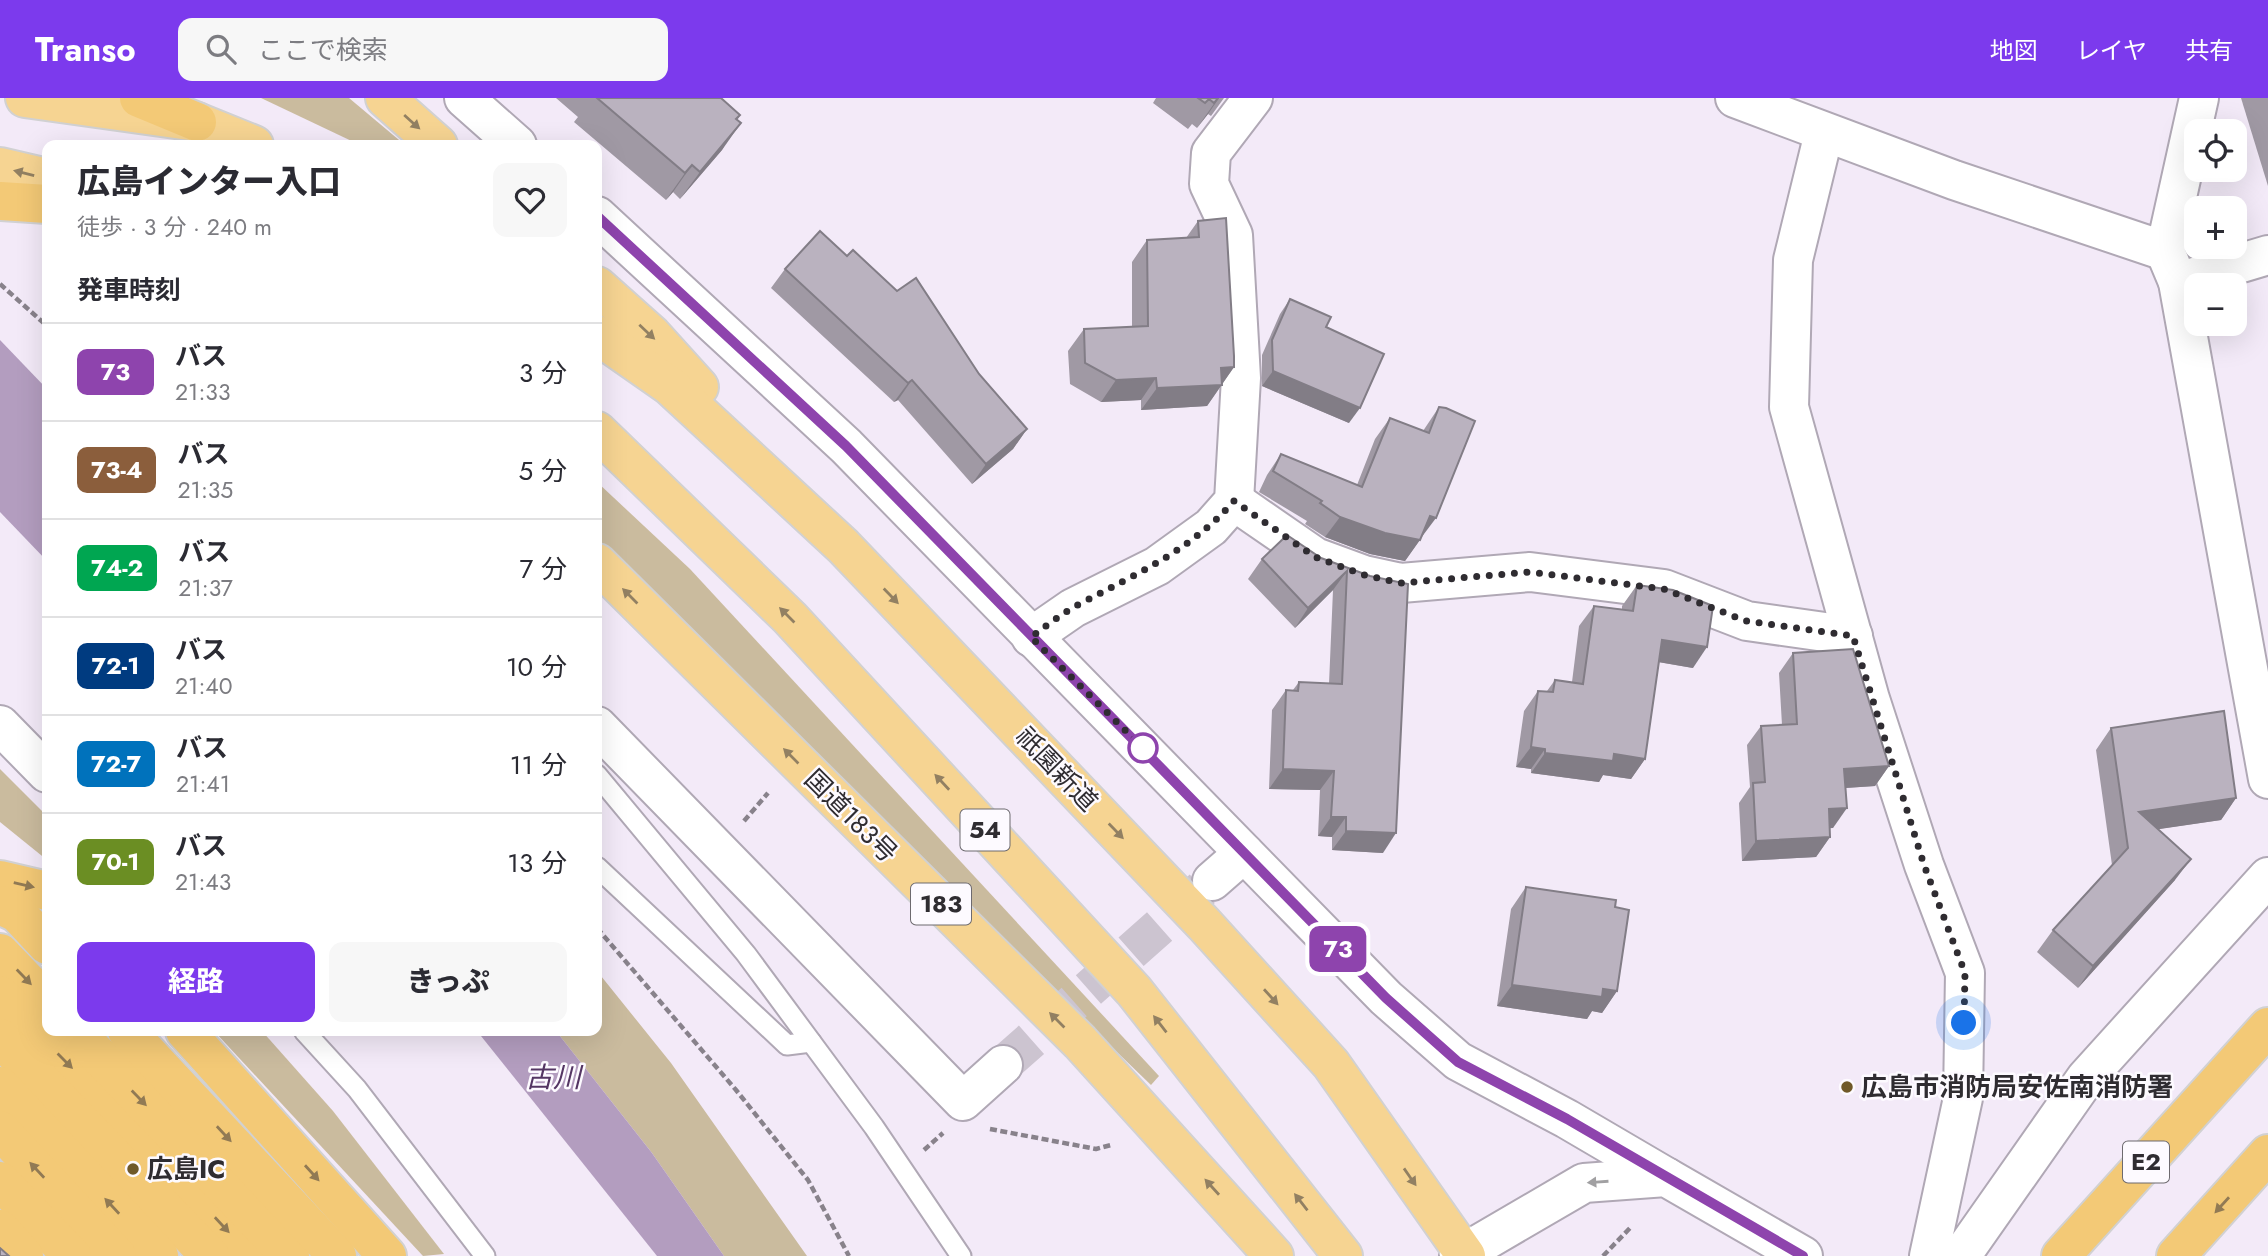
<!DOCTYPE html>
<html lang="ja">
<head>
<meta charset="utf-8">
<style>
  body { margin:0; font-family:Jost,"Noto Sans JP",sans-serif; background:#f7f7f7; color:#2b2b33; height:100vh; display:flex; flex-direction:column; font-size:26px; white-space:nowrap }
  * { box-sizing:border-box; margin:0 }
  p { font-size:23px; color:#7c7c81 }
  .icon { flex:none; width:38px; height:38px; fill:none; stroke:currentColor; stroke-width:2; stroke-linecap:round; stroke-linejoin:round }
  .map { position:relative; flex:1; overflow:hidden }
  .drawer { position:absolute; left:42px; top:42px; width:560px; height:896px; display:flex; flex-direction:column; background:#fff; border-radius:14px; box-shadow:0 7px 28px #0002 }
  .drawer>* { flex:none }
  .badge { padding:0 14px; border-radius:10px; font-size:24px; line-height:46px }
  .tools { position:absolute; left:2184px; top:21px; display:grid; gap:14px }
  .tools a { display:grid; place-items:center; width:63px; height:63px; border-radius:14px; background:#fff; box-shadow:0 7px 28px #0002; font-size:35px }
  .you { position:absolute; width:35px; height:35px; margin:-18px; border:5px solid #fff; border-radius:50%; background:#1a73e8; box-shadow:0 0 0 10px #1a73e833 }
  .map>.badge { position:absolute; translate:-50% -50%; box-shadow:0 0 0 4px #fff }
  h2 { padding:0 35px; font-size:26px; line-height:63px }
  .round { display:grid; place-items:center; flex:none; width:74px; height:74px; border-radius:14px; background:#f7f7f7 }
  .overview { display:flex; align-items:center; justify-content:space-between; height:119px; padding:0 35px }
  h1 { font-size:33px; font-weight:800; line-height:52px }
  .primary-button { display:flex; gap:14px; margin-top:auto; padding:14px 35px }
  .primary-button a { flex:1; height:80px; border-radius:14px; background:#7c3aed; color:#fff; font-size:28px; font-weight:800; line-height:80px; text-align:center }
  .primary-button a+a { background:#f7f7f7; color:#2b2b33 }
  ul { padding:0; list-style:none }
  li { display:flex; align-items:center; gap:21px; height:98px; padding:0 35px; border-top:2px solid #e1e1e2 }
  li div { flex:1 }
  li b { display:block; font-size:26px }
  li em { font-style:normal }
  li .badge { min-width:77px; font-weight:700; text-align:center }
  header { display:flex; align-items:center; gap:42px; box-sizing:border-box; height:98px; padding:0 35px; background:#7c3aed; color:#fff }
  header strong { font-size:33px }
  nav { display:flex; gap:38px; margin-inline-start:auto; font-size:24px }
  .search { width:490px; height:63px; background:#f7f7f7; display:flex; align-items:center; gap:18px; box-sizing:border-box; padding:0 24px; border-radius:14px; color:#7c7c81; font-size:26px }
  .map>svg:first-child { display:block }
</style>
</head>
<body>
<header>
<strong>Transo</strong>
<div class="search"><svg class="icon" aria-label="search" viewBox="0 0 24 24"><circle cx="10" cy="10" r="6"/><path d="M15 15l6 6"/></svg>ここで検索</div>
<nav><a>地図</a><a>レイヤ</a><a>共有</a></nav>
</header>
<div class="map">
<svg width="2268" height="1158" viewBox="0 0 2268 1158">
  <rect width="100%" height="100%" fill="#f3eaf8"/>
  <g fill="#cabb9e">
    <path d="M261,0H349L405,47H360Z"/>
    <path d="M597,384L690,471L1159,978L1151,987L655,508L597,442Z"/>
    <path d="M0,671L47,718V762L0,724Z"/>
    <path d="M597,873L671,965L807,1158H724L652,1055L556,933H597Z"/>
    <path d="M214,933H262L333,1013L444,1156L423,1158Z"/>
  </g>
  <g fill="#b39dbf">
    <path d="M0,242L47,291V463L0,414Z"/>
    <path d="M477,933H556L652,1055L724,1158H657Z"/>
  </g>
  <g fill="none" stroke-linecap="round" stroke-linejoin="round">
    <path stroke="#ccc4d0" stroke-width="38" stroke-dasharray="38 19" stroke-linecap="butt" d="M1003,967L1210,784"/>
    <g stroke="#b0a8b5" stroke-width="23">
      <g id="service">
        <path d="M597,677L746,856L874,1029L961,1158"/>
        <path d="M597,769L787,947L811,944"/>
        <path d="M304,933L357,991L485,1158"/>
      </g>
    </g>
    <g stroke="#b0a8b5" stroke-width="42">
      <g id="minor">
        <path d="M1735,0L1954,82L2165,153"/>
        <path d="M2199,0L2165,153L2178,184L2268,681"/>
        <path d="M1824,35L1793,162L1789,309L1870,601L1924,767L1965,875L1963,1000L1929,1158"/>
        <path d="M2178,184L2268,157"/>
        <path d="M1234,403L1315,459L1364,477L1401,485L1530,474L1664,491L1747,523L1853,538"/>
        <path d="M1031,539L1073,510L1157,468L1211,429L1234,403L1241,280L1233,137L1209,86L1211,55L1253,0"/>
        <path d="M0,627L47,675"/>
        <path d="M597,628L963,1003L1003,967"/>
        <path d="M1212,783L1244,755"/>
        <path d="M1961,1158L2086,980L2268,779"/>
      </g>
    </g>
    <g stroke="#b0a8b5" stroke-width="42">
      <g id="tertiary">
        <path d="M464,0L517,47"/>
        <path d="M597,118L846,348L1386,900L1458,963L1567,1021L1666,1079"/>
      </g>
    </g>
    <g stroke="#b0a8b5" stroke-width="42">
      <path id="secondary" d="M1459,1158L1584,1085L1666,1079L1803,1158"/>
    </g>
    <g stroke="#d1d1d2" stroke-width="42">
      <g id="trunk">
        <path d="M25,0L197,24L254,47"/>
        <path d="M385,0L438,47"/>
        <path d="M0,69L47,80"/>
        <path d="M597,188L652,237L699,289"/>
        <path d="M597,237L670,288L843,448L1204,826L1331,966L1466,1158"/>
        <path d="M597,333L790,520L1134,893L1343,1158"/>
        <path d="M597,465L1080,944L1274,1158"/>
      </g>
    </g>
    <g stroke="#d1d1d2" stroke-width="42">
      <g id="motorway">
        <path d="M139,0L197,24"/>
        <path d="M0,103L47,106"/>
        <path d="M0,782L47,793"/>
        <path d="M0,807L17,815L47,847"/>
        <path d="M0,855L47,904"/>
        <path d="M0,897L156,1056L251,1158"/>
        <path d="M75,933L290,1158"/>
        <path d="M127,933L337,1158"/>
        <path d="M185,933L387,1158"/>
        <path d="M0,940L210,1158"/>
        <path d="M0,988L159,1158"/>
        <path d="M0,1032L117,1158"/>
        <path d="M0,1083L72,1158"/>
        <path d="M0,1131L24,1158"/>
        <path d="M2061,1158L2268,929"/>
        <path d="M2176,1158L2268,1056"/>
      </g>
    </g>
    <g stroke="#88828b" stroke-width="4.5" stroke-dasharray="7 3.5" stroke-linecap="butt">
      <path d="M0,186L47,228"/>
      <path d="M744,723L768,695"/>
      <path d="M597,830L736,992L808,1082L849,1158"/>
      <path d="M990,1031L1096,1051L1111,1047"/>
      <path d="M924,1052L943,1035"/>
      <path d="M1603,1158L1631,1129"/>
    </g>
    <use href="#service" stroke="#fff" stroke-width="19"/>
    <use href="#minor" stroke="#fff" stroke-width="38"/>
    <use href="#tertiary" stroke="#fff" stroke-width="38"/>
    <use href="#secondary" stroke="#fff" stroke-width="38"/>
    <use href="#trunk" stroke="#f6d492" stroke-width="38"/>
    <use href="#motorway" stroke="#f3c976" stroke-width="38"/>
  </g>
  <g fill="#a099a4">
    <path d="M556,0H721L740,17L722,52L680,101L673,94L666,102L574,24L578,19Z"/>
    <path d="M1156,0H1224L1211,18L1208,16L1197,30L1192,26L1188,31L1153,5Z"/>
    <path d="M2241,0H2268V88Z"/>
    <path d="M1198,123L1234,269L1207,308L1141,312V302L1101,304L1070,286L1068,253L1084,231L1132,229V164L1147,142L1186,140Z"/>
    <path d="M785,171L979,276L1027,331L1013,351L972,386L898,302L894,304L771,190Z"/>
    <path d="M1290,201L1326,229L1349,325L1262,288V257L1280,216Z"/>
    <path d="M1439,309L1421,440L1405,463L1370,456L1325,439L1305,426L1307,423L1259,394L1267,377L1281,356L1357,387L1375,341L1390,320L1423,333Z"/>
    <path d="M1321,460L1370,478L1383,755L1332,752V739L1318,738L1320,692L1269,691L1272,612L1286,592H1293L1299,584L1329,586L1333,492L1295,530L1248,481L1262,461Z"/>
    <path d="M1637,487L1693,570L1658,564L1645,661L1631,681L1603,677L1599,684L1531,675V671L1516,669L1524,613L1538,593H1547L1555,582L1572,584L1579,528L1594,508L1622,511V508Z"/>
    <path d="M1793,555L1889,668L1875,688L1845,690L1833,730H1830V739L1816,759L1742,763L1739,705L1750,689L1747,647L1761,628L1782,627L1779,575Z"/>
    <path d="M2111,630L2236,700L2221,722L2158,731L2175,782L2078,890L2037,854L2053,832L2112,767L2096,652Z"/>
    <path d="M1526,789L1615,809L1617,893L1602,915L1592,913L1587,921L1497,908L1511,811Z"/>
  </g>
  <g fill="#827d86">
    <path d="M1218,0H1219L1208,16L1197,30Z"/>
    <path d="M741,25L722,52L680,101L700,74Z"/>
    <path d="M692,67L673,94L666,102L685,75Z"/>
    <path d="M1234,269L1207,308L1141,312L1157,290L1221,270Z"/>
    <path d="M1273,273L1360,310L1349,325L1262,288Z"/>
    <path d="M1156,280L1141,302L1101,304L1116,282Z"/>
    <path d="M912,282L898,302L894,304L908,285Z"/>
    <path d="M1027,331L1013,351L972,386L986,366Z"/>
    <path d="M1430,418L1436,420L1421,440Z"/>
    <path d="M1340,419L1420,442L1405,463L1370,456L1325,439Z"/>
    <path d="M1347,473L1333,492L1295,530L1308,510Z"/>
    <path d="M1662,542L1707,549L1693,570L1647,562Z"/>
    <path d="M1531,649L1545,651L1531,671L1516,669Z"/>
    <path d="M1545,655L1614,656L1645,661L1631,681L1603,677L1599,684L1531,675Z"/>
    <path d="M1889,668L1875,688L1830,691L1844,671Z"/>
    <path d="M1283,671L1334,673L1320,692L1269,691Z"/>
    <path d="M2236,700L2221,722L2126,736L2139,714Z"/>
    <path d="M1847,710L1833,730L1815,731L1829,711Z"/>
    <path d="M1331,719H1346L1332,739L1318,738Z"/>
    <path d="M1346,733L1396,735L1383,755L1332,752Z"/>
    <path d="M1830,739L1816,759L1742,763L1756,743Z"/>
    <path d="M2191,761L2175,782L2078,890L2093,868Z"/>
    <path d="M1512,887L1603,891L1617,893L1602,915L1592,913L1587,921L1497,908Z"/>
  </g>
  <g fill="#bab2bf" stroke="#827d86" stroke-width="2">
    <path d="M597,0H721L740,17L736,21L741,25L700,74L692,67L685,75Z"/>
    <path d="M1198,0H1218L1214,5L1209,1L1205,5Z"/>
    <path d="M1226,120L1234,258V269L1221,270L1222,287L1157,290L1156,280L1116,282L1085,265L1084,231L1148,228L1147,142L1199,139L1198,123Z"/>
    <path d="M820,133L847,158L853,152L897,193L916,180L979,276L1027,331L986,366L912,282L908,285L785,171Z"/>
    <path d="M1290,201L1331,219L1326,229L1384,256L1360,310L1273,273L1272,242Z"/>
    <path d="M1439,309L1446,310L1475,323L1436,420L1430,418L1420,442L1385,435L1340,419L1320,405L1322,403L1273,373L1281,356L1362,389L1390,320L1429,335Z"/>
    <path d="M1287,437L1321,460L1370,478L1408,486L1396,735L1346,733V719H1331L1334,673L1283,671L1286,592L1298,593L1299,584L1342,586L1347,473L1308,510L1262,461Z"/>
    <path d="M1637,487L1673,492L1713,508L1707,549L1662,542L1645,661L1614,656L1613,663L1545,655V651L1531,649L1538,593L1553,594L1555,582L1583,586L1594,508L1633,513Z"/>
    <path d="M1853,551L1889,668L1844,671L1847,710L1829,711L1830,739L1756,743L1753,685L1765,684L1761,628L1797,626L1793,555Z"/>
    <path d="M2224,613L2236,700L2139,714L2191,761L2093,868L2053,832L2128,750L2111,630Z"/>
    <path d="M1526,789L1616,802L1615,809L1629,812L1617,893L1603,891L1602,899L1512,887Z"/>
    <path d="M0,1150L9,1158H0Z"/>
  </g>
  <defs><path id="oneway-solid" d="M-6-.8H1V-3.2L6.5 0L1 3.2V.8H-6Z" transform="scale(1.75)"/></defs>
  <g fill="#928062">
    <use href="#oneway-solid" transform="translate(412 24) rotate(42)"/>
    <use href="#oneway-solid" transform="translate(24 75) rotate(-166)"/>
    <use href="#oneway-solid" transform="translate(647 234) rotate(43)"/>
    <use href="#oneway-solid" transform="translate(630 498) rotate(-135)"/>
    <use href="#oneway-solid" transform="translate(891 498) rotate(46)"/>
    <use href="#oneway-solid" transform="translate(787 517) rotate(-135)"/>
    <use href="#oneway-solid" transform="translate(791 658) rotate(-135)"/>
    <use href="#oneway-solid" transform="translate(942 684) rotate(-133)"/>
    <use href="#oneway-solid" transform="translate(1116 733) rotate(46)"/>
    <use href="#oneway-solid" transform="translate(1271 899) rotate(48)"/>
    <use href="#oneway-solid" transform="translate(1057 922) rotate(-135)"/>
    <use href="#oneway-solid" transform="translate(1160 926) rotate(-128)"/>
    <use href="#oneway-solid" transform="translate(1410 1079) rotate(55)"/>
    <use href="#oneway-solid" transform="translate(1212 1089) rotate(-132)"/>
    <use href="#oneway-solid" transform="translate(1301 1104) rotate(-128)"/>
  </g>
  <g fill="#917a54">
    <use href="#oneway-solid" transform="translate(24 787) rotate(13)"/>
    <use href="#oneway-solid" transform="translate(24 879) rotate(46)"/>
    <use href="#oneway-solid" transform="translate(65 963) rotate(45)"/>
    <use href="#oneway-solid" transform="translate(139 1000) rotate(46)"/>
    <use href="#oneway-solid" transform="translate(224 1036) rotate(47)"/>
    <use href="#oneway-solid" transform="translate(37 1072) rotate(-133)"/>
    <use href="#oneway-solid" transform="translate(312 1075) rotate(48)"/>
    <use href="#oneway-solid" transform="translate(2222 1107) rotate(132)"/>
    <use href="#oneway-solid" transform="translate(112 1108) rotate(-133)"/>
    <use href="#oneway-solid" transform="translate(222 1127) rotate(47)"/>
  </g>
  <use fill="#a1a0a2" href="#oneway-solid" transform="translate(1598 1084) rotate(176)"/>
  <g fill="none" stroke-linecap="round" stroke-linejoin="round">
    <g stroke="#fff" stroke-width="16">
      <path id="line" d="M597,118L846,348L1386,900L1458,964L1567,1021L1803,1158"/>
    </g>
    <use href="#line" stroke="#8e44ad" stroke-width="10"/>
    <path stroke="#2f2c31" stroke-width="7" stroke-dasharray="0 12.6" d="M1143,650L1031,539C1045,529 1060,517 1076,508C1135,476 1188,455 1234,403L1315,459L1364,477L1401,485L1530,474L1664,491L1746,523L1853,538L1924,767L1965,875L1964,925"/>
  </g>
  <circle fill="#fff" stroke="#8e44ad" stroke-width="3.5" cx="1143" cy="650" r="14"/>
  <g fill="#705929" stroke="#fdfaff" stroke-width="2.5">
    <circle cx="1847" cy="989" r="7"/>
    <circle cx="133" cy="1071" r="7"/>
  </g>
  <g text-anchor="middle" stroke-width="5" stroke-linejoin="round" paint-order="stroke">
    <g fill="#fdfaff" stroke="#6d6a6f" stroke-width="2">
      <rect x="960.5" y="711.5" width="49" height="41" rx="5"/>
      <rect x="911" y="785.5" width="60" height="41" rx="5"/>
      <rect x="2123" y="1043.5" width="46" height="41" rx="5"/>
    </g>
    <g font-size="24" font-weight="bold" fill="#2f2c31">
      <text x="985" y="740">54</text>
      <text x="941" y="814">183</text>
      <text x="2146" y="1072">E2</text>
    </g>
    <g font-size="26" fill="#2f2c31" stroke="#fdfaff">
      <text transform="translate(1057 671) rotate(46)" y="9">祇園新道</text>
      <text transform="translate(851 718) rotate(45)" y="9">国道183号</text>
    </g>
    <g font-size="26" font-weight="bold" fill="#2f2c31" stroke="#fdfaff" text-anchor="start">
      <text x="1861" y="998">広島市消防局安佐南消防署</text>
      <text x="147" y="1080">広島IC</text>
    </g>
    <g font-size="28" font-style="italic" fill="#543563" stroke="#fdfaff">
      <text x="553" y="989">古川</text>
    </g>
  </g>
</svg>
<div class="tools">
<a><svg class="icon" aria-label="locate" viewBox="0 0 24 24"><circle cx="12" cy="12" r="6"/><path d="M12 2v4M12 18v4M2 12h4M18 12h4"/></svg></a>
<a>+</a>
<a>−</a>
</div>
<div class="you" style="left:1964px;top:925px"></div>
<b class="badge" style="left:1338px;top:851px;background:#8e44ad;color:#fff">73</b>
<section class="drawer">
<div class="overview"><div><h1>広島インター入口</h1><p>徒歩 · 3 分 · 240 m</p></div><a class="round"><svg class="icon" aria-label="heart" viewBox="0 0 24 24"><path d="M12 20l-8-8c-3-5 5-10 8-4 3-6 11-1 8 4z"/></svg></a></div>
<h2>発車時刻</h2>
<ul>
<li><span class="badge" style="background:#8e44ad;color:#fff">73</span><div><b>バス</b><p>21:33</p></div><em>3 分</em></li>
<li><span class="badge" style="background:#8b5e3c;color:#fff">73-4</span><div><b>バス</b><p>21:35</p></div><em>5 分</em></li>
<li><span class="badge" style="background:#00a651;color:#fff">74-2</span><div><b>バス</b><p>21:37</p></div><em>7 分</em></li>
<li><span class="badge" style="background:#003b80;color:#fff">72-1</span><div><b>バス</b><p>21:40</p></div><em>10 分</em></li>
<li><span class="badge" style="background:#0072bc;color:#fff">72-7</span><div><b>バス</b><p>21:41</p></div><em>11 分</em></li>
<li><span class="badge" style="background:#6b8e23;color:#fff">70-1</span><div><b>バス</b><p>21:43</p></div><em>13 分</em></li>
</ul>
<div class="primary-button"><a>経路</a><a>きっぷ</a></div>
</section>
</div>
</body>
</html>
